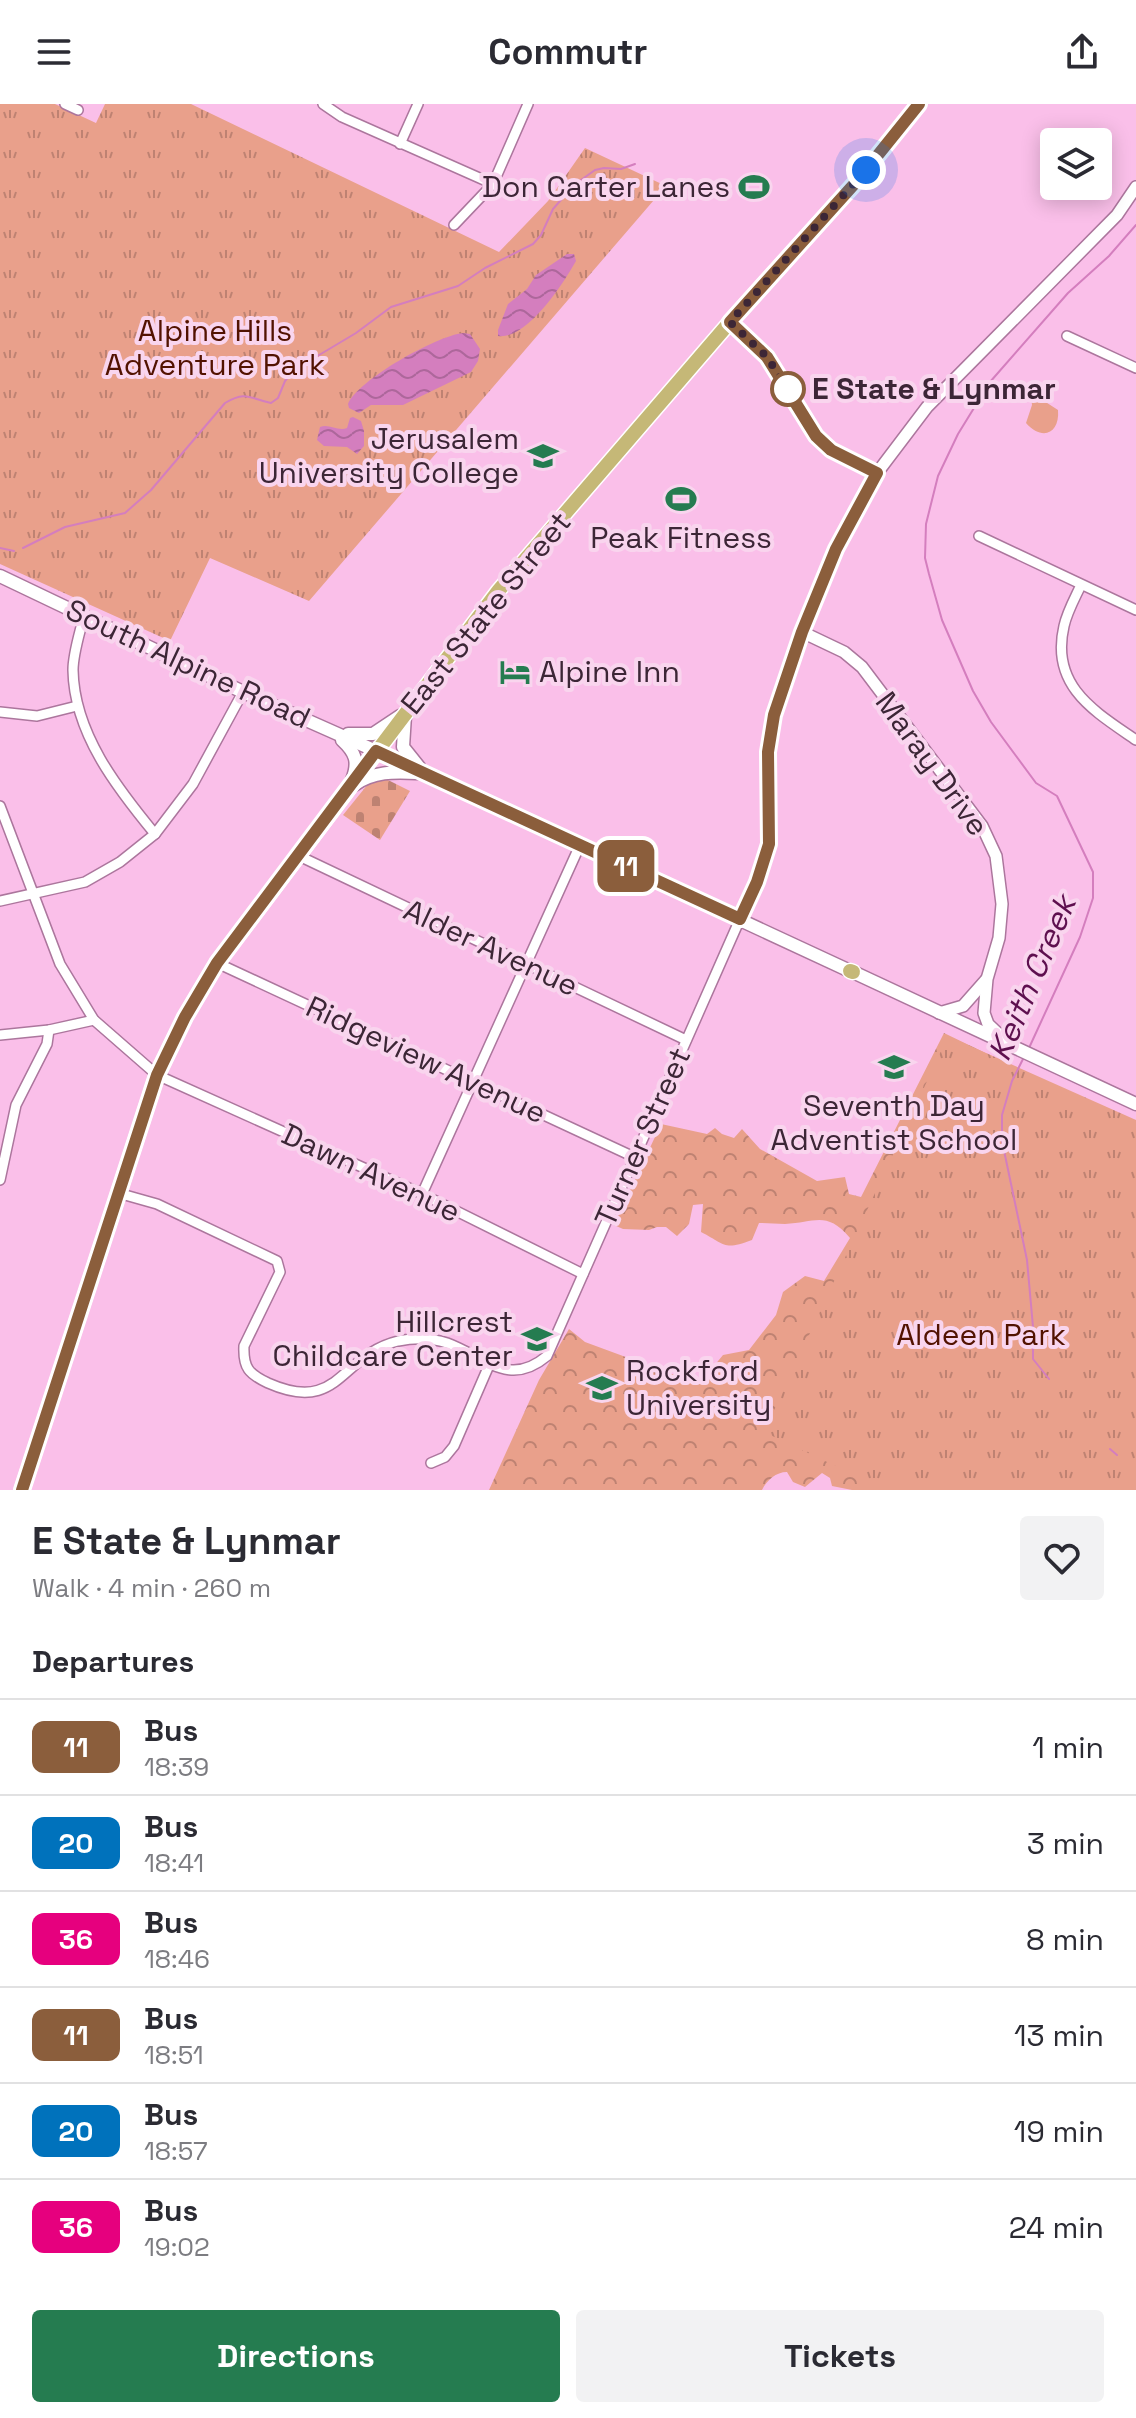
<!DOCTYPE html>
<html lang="en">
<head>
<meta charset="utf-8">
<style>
  body { margin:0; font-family:"Space Grotesk",sans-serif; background:#f2f2f3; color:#2b2b33; height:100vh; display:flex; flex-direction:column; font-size:30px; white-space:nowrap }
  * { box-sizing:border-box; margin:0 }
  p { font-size:26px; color:#7c7c81 }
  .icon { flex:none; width:44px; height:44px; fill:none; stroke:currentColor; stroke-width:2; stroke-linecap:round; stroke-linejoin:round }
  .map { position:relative; height:1386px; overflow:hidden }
  .drawer { display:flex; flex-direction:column; background:#fff; flex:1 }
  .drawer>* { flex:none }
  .badge { padding:0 16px; border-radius:12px; font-size:28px; line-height:52px }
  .buttons { position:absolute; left:1040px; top:24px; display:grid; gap:16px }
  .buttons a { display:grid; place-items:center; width:72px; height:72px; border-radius:8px; background:#fff; box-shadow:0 4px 20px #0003; font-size:40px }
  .you { position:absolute; width:40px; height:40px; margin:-20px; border:6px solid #fff; border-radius:50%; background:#1a73e8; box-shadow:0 0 0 12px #1a73e833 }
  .map>.badge { position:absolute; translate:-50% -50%; box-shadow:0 0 0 4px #fff }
  h2 { padding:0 32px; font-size:30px; line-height:72px }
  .round { display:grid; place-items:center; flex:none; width:84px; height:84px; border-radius:8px; background:#f2f2f3 }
  .summary { display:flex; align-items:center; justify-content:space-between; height:136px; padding:0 32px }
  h1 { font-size:38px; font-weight:600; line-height:60px }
  .primary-button { display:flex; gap:16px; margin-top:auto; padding:16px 32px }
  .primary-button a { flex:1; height:92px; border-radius:8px; background:#257c50; color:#fff; font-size:32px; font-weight:600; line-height:92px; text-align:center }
  .primary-button a+a { background:#f2f2f3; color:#2b2b33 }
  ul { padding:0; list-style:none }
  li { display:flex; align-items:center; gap:24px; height:96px; padding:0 32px; border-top:2px solid #e1e1e2 }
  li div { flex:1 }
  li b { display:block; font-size:30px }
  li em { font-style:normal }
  li .badge { min-width:88px; font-weight:700; text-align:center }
  header { display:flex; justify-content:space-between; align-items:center; height:104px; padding:0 32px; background:#fff; font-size:36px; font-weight:600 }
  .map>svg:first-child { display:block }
</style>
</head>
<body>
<header><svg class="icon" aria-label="menu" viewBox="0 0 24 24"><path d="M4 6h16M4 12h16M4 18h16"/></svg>Commutr<svg class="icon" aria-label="share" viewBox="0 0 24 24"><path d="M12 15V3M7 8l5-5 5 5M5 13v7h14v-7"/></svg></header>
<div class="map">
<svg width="1136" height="1386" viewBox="0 0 1136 1386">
  <defs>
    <pattern id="forest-crowns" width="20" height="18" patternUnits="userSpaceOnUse" patternTransform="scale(2)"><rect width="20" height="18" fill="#e9a08b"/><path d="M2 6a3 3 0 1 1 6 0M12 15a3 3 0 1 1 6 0" fill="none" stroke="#be8272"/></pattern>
    <pattern id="cemetery-stones" width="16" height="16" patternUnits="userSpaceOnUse" patternTransform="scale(2)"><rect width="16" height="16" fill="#e9a08b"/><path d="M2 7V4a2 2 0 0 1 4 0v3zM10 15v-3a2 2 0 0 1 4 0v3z" fill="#be8272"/></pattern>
    <pattern id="park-tufts" width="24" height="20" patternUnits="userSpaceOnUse" patternTransform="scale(2)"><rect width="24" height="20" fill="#e9a08b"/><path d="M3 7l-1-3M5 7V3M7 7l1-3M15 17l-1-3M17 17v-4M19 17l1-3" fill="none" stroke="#be8272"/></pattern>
    <pattern id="water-waves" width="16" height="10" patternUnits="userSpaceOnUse" patternTransform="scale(2)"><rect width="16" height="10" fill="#d47ebe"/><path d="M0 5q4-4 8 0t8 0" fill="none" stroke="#ad679b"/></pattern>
  </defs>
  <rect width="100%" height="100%" fill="#fabfe9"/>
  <path fill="#e9a08b" d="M1039,288L1043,291L1044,297L1058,306C1060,330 1042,337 1026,319L1032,301L1031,292Z"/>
  <path fill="url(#forest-crowns)" d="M944,929L1136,1022V1166L1021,1386H852L832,1382L830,1374L822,1369L805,1383L793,1378L787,1368C776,1368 767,1376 762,1386H489L539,1276L569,1225L585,1238L699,1280L723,1251L749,1246L776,1211L783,1188L805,1172L824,1177L850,1134C826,1106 815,1119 785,1120C776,1120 767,1119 759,1119L752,1136C723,1147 725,1140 701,1128L703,1100L693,1101L689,1120L677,1132L666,1123H657L649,1126L623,1125L614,1121L661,1020L707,1030L715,1024L722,1030L734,1034L742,1025L760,1045L817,1077L845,1073L849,1090L861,1093Z"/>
  <path fill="url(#cemetery-stones)" d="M380,672L410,687L380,736L343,711L368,680Z"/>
  <g fill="url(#park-tufts)">
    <path d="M0,0H55L96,19L105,0H191L499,148L548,97L585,44L666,82L309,497L210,454L170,537L0,460Z"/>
    <path d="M948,932L1136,1016V1386H886L764,1328Z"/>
  </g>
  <g fill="url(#water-waves)">
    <path d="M567,150H574L576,157C563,180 527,236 498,232V226L508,200L527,185L536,171Z"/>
    <path d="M463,229L470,230L480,245L478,257L471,268L403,301H371L359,309L349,304L348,300C358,276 436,232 463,229Z"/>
    <path d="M353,313L361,317L364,327V342L357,350L347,343L324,342L317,336L320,323C329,319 338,328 347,324L350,314Z"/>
  </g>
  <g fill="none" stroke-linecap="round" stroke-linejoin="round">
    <g stroke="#d47ebe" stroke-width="2">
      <path d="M0,444L14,447"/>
      <path d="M23,444L65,423L125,409L151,386L225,299C247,286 250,295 271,299L278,294L285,277L294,266L356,229L391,203L458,182L485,164L533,140L541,131L553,105L574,81L595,66L604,64L621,65L635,60"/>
      <path d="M1029,944L1080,833L1093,794V768L1057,692L1036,679L991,618L973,587L942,516L929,470L925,454L926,420L938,372L958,330L990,278L1068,189L1109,152L1136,121"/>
      <path d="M1024,953L1012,977L1002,1011V1037L1027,1156L1033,1223V1255L1049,1275"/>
      <path d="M1110,1345L1117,1351"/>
    </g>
    <g stroke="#ac769d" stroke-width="12">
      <g id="minor">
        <path d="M65,0L78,6"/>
        <path d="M323,0L342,13L493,80"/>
        <path d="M400,40L418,0"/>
        <path d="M454,121L493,80L528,0"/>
        <path d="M1067,232L1136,264"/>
        <path d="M979,432L1136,506"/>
        <path d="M1081,481C1075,494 1067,508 1064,522C1050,582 1094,607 1136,636"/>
        <path d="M84,511C80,529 73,549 73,566C74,629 117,684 155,730"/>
        <path d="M0,608L37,612L77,602"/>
        <path d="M0,702L60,860L94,916L157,971L422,1090L583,1170"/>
        <path d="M297,751L686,936"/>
        <path d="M0,797L85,778L120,758L155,730L193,680L243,588"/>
        <path d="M217,859L634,1053"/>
        <path d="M0,931L49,926L94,916"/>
        <path d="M0,1076L16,1001L47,940L49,926"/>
        <path d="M118,1089L157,1100L277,1157L280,1168L244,1242C243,1264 249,1270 268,1279C340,1311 340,1251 398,1237C413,1234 432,1234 447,1239C485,1253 509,1284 547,1252L740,815"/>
        <path d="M422,1090L580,741"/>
        <path d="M431,1359L445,1353L454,1342L490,1259"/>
      </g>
    </g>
    <g stroke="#ac769d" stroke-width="14">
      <g id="tertiary">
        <path d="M730,218L767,253L816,332L831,346L877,369"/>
        <path d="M802,528L844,548L862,563L982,722L996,752L1002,800L999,834L987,875L984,909L988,920L1007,938"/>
        <path d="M740,815L757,778L769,740L768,648L774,611L802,528L836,445L856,406L877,369L927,303L1117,111L1136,83"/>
        <path d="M939,909L963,902L986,876"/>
      </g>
    </g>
    <g stroke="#ac769d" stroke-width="15">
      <g id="secondary">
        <path d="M0,472L243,588L376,647L850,867"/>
        <path d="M405,611L403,643L419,663"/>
        <path d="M348,630H373L400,612"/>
        <path d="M342,636C356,649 359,658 352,676"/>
        <path d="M354,681C374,667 394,668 417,669"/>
        <path d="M853,868L1136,1000"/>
      </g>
    </g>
    <g stroke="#fff" stroke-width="17">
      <g id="primary">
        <path d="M850,867L853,868"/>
        <path d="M22,1386L157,971L185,913L217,859L499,486L730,218L857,77L919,0"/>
      </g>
    </g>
    <use href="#minor" stroke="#fff" stroke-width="9"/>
    <use href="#tertiary" stroke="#fff" stroke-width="11"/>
    <use href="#secondary" stroke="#fff" stroke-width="12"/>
    <use href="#primary" stroke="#c5b877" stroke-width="14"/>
  </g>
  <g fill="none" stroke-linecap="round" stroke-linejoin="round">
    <g stroke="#fff" stroke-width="18">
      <path id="line" d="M22,1386L157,971L185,913L217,859L376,647L740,815L757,778L769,740L768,648L774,611L802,528L836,445L877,369L831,346L816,332L767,253L730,218L857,77L919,0"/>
    </g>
    <use href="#line" stroke="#8b5e3c" stroke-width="12"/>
    <path stroke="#3c2636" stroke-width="8" stroke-dasharray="0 14.4" d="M788,285L767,253L730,218L866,66"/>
  </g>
  <defs>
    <g id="stadium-bare" transform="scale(2.4)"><path d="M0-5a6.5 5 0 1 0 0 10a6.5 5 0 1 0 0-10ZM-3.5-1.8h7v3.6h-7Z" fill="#257c50" stroke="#f9d5ee" stroke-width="2.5" paint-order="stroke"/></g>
    <g id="school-bare" transform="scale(2.4)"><path d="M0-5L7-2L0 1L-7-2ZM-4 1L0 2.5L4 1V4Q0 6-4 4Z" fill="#257c50" stroke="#f9d5ee" stroke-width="2.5" paint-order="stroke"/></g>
    <g id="hotel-bare" transform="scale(2.4)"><path d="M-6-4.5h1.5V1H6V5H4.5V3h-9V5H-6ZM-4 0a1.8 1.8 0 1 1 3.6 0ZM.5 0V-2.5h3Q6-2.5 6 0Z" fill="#257c50" stroke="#f9d5ee" stroke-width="2.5" paint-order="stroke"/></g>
    <g id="university-bare" transform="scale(2.4)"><path d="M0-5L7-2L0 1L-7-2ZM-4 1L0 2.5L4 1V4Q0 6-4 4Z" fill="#257c50" stroke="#f9d5ee" stroke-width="2.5" paint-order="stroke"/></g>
  </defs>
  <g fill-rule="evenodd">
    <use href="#stadium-bare" x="754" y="83"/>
    <use href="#school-bare" x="543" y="352"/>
    <use href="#stadium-bare" x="681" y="395"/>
    <use href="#hotel-bare" x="515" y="568"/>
    <use href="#school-bare" x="894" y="963"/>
    <use href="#school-bare" x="537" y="1235"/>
    <use href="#university-bare" x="602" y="1284"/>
  </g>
  <circle fill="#fff" stroke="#8b5e3c" stroke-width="4" cx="788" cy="285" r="16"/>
  <g text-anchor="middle" stroke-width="8" stroke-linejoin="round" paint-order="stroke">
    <g font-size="30" fill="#3c2636" stroke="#f9d5ee" text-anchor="end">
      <text x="730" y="93">Don Carter Lanes</text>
      <text x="519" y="345">Jerusalem<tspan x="519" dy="34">University College</tspan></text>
      <text x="681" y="444" text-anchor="middle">Peak Fitness</text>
      <text x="539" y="578" text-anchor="start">Alpine Inn</text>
      <text x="894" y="1012" text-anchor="middle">Seventh Day<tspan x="894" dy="34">Adventist School</tspan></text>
      <text x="513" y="1228">Hillcrest<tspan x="513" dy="34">Childcare Center</tspan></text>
      <text x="626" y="1277" text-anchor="start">Rockford<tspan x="626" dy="34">University</tspan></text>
    </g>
    <g font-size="30" fill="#521200" stroke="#f9d5ee">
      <text x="215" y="237">Alpine Hills<tspan x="215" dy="34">Adventure Park</tspan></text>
      <text x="981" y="1241">Aldeen Park</text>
    </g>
    <g font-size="30" font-weight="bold" fill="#3c2636" stroke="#f9d5ee" text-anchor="start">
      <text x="812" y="295">E State &amp; Lynmar</text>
    </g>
    <g font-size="30" fill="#3c2636" stroke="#f9d5ee">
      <text transform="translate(486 509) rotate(-51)" y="10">East State Street</text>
      <text transform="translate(188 560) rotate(25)" y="10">South Alpine Road</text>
      <text transform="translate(932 660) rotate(54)" y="10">Maray Drive</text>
      <text transform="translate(491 844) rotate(25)" y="10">Alder Avenue</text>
      <text transform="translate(426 956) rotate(25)" y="10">Ridgeview Avenue</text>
      <text transform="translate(643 1033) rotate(-66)" y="10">Turner Street</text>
      <text transform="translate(371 1069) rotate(25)" y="10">Dawn Avenue</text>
    </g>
    <g font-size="32" font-style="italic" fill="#5e104f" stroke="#f9d5ee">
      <text transform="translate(1032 874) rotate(-67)" y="11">Keith Creek</text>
    </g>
  </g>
</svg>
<div class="buttons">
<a><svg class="icon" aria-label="layers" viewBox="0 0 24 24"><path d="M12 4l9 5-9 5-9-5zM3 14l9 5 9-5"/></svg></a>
</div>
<div class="you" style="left:866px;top:66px"></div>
<b class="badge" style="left:626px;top:762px;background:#8b5e3c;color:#fff">11</b>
</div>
<section class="drawer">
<div class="summary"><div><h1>E State &amp; Lynmar</h1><p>Walk · 4 min · 260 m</p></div><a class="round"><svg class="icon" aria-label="heart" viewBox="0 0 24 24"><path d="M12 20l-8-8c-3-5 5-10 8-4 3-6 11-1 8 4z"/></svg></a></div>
<h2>Departures</h2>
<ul>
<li><span class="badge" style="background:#8b5e3c;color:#fff">11</span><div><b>Bus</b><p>18:39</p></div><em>1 min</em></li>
<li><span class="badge" style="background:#0072bc;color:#fff">20</span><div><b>Bus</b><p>18:41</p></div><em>3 min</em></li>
<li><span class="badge" style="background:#e6007e;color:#fff">36</span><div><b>Bus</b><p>18:46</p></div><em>8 min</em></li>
<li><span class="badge" style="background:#8b5e3c;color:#fff">11</span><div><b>Bus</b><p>18:51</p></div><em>13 min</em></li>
<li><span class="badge" style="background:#0072bc;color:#fff">20</span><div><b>Bus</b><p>18:57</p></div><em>19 min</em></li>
<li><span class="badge" style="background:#e6007e;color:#fff">36</span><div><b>Bus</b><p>19:02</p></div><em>24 min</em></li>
</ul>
<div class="primary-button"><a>Directions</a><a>Tickets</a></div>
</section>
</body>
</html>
